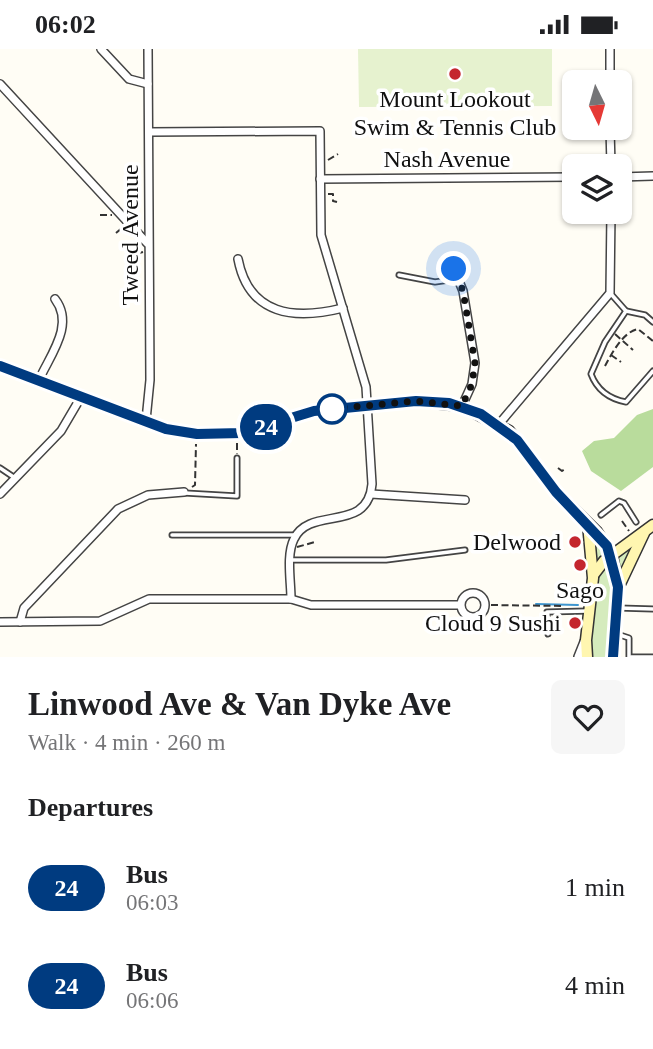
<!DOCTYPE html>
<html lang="en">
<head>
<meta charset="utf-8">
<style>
  body { margin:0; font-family:Georgia,serif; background:#f6f6f6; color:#202124; height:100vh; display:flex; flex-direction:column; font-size:26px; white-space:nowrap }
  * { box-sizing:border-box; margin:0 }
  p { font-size:23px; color:#757577 }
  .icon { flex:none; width:38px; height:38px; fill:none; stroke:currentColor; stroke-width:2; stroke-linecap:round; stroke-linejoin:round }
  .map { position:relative; height:608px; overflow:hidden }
  .panel { display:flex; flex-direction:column; background:#fff; flex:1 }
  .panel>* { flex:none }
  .badge { padding:0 14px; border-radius:23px; font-size:24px; line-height:46px }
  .needle { width:46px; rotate:175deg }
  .tools { position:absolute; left:562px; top:21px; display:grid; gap:14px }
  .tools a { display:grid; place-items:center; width:70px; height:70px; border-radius:10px; background:#fff; box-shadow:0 2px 5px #0004; font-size:35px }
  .you { position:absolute; width:35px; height:35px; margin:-18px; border:5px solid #fff; border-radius:50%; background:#1a73e8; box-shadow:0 0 0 10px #1a73e833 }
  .map>.badge { position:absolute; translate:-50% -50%; box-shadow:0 0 0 4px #fff }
  h2 { padding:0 28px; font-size:26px; line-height:63px }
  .round { display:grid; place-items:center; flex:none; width:74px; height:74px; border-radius:10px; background:#f6f6f6 }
  .head { display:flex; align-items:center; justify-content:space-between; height:119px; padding:0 28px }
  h1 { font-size:33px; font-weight:800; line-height:52px }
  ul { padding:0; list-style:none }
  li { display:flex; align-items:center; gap:21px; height:98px; padding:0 28px }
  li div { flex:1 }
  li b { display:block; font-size:26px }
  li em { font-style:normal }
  li .badge { min-width:77px; font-weight:700; text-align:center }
  .status { display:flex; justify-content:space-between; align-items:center; height:49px; padding:0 35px; background:#fff; direction:ltr }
  .status svg { height:19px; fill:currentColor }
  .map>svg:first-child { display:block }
</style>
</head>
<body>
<div class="status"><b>06:02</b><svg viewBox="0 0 49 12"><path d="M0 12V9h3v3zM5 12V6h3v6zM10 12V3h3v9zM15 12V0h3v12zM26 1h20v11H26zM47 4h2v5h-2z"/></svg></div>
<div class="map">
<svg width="653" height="608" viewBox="0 0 653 608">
  <rect width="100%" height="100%" fill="#fffdf5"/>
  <path fill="#d5ebbd" d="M588,475L612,506L644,484L623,529L613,608H579L593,529Z"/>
  <path fill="#b9dc9c" d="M653,360V418L621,442L591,422L582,402L594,392L614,389L637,366Z"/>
  <path fill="#e6f2cf" d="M358,0H552V57L359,58Z"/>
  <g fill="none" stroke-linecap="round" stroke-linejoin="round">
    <path stroke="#3f96cf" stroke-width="2" d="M536,555L578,556"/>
    <g stroke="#444" stroke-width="7">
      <g id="service">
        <path d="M399,226L435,233L456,230"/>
        <path d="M611,245L626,262"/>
        <path d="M653,273L645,266L626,262L605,293L591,325C597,341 610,350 626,353L653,322"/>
        <path d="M0,419L15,429"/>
        <path d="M185,444L237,447V409"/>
        <path d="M601,466L619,452L624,454L636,473"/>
        <path d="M172,486H296"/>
        <path d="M291,511H386L465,501"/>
        <path d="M619,559L653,560"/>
        <path d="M548,585L547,563L587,562"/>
        <path d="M617,585L629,589V608"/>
        <path d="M631,608H653"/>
      </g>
    </g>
    <g stroke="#444" stroke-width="10">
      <g id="minor">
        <path d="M101,0L129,30L148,35"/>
        <path d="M610,0V33"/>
        <path d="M0,35L147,194"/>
        <path d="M610,79L611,117"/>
        <path d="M149,83L320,82L321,186L366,338L372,435C368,485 310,456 294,490C286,506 291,532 291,550"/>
        <path d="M620,128L653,127"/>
        <path d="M320,130L574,128"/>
        <path d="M238,210C249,267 295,271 343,259"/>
        <path d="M454,220L463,242L475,314L472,335L462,357"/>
        <path d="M39,331C50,306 75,276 55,250"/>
        <path d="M146,371L150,331L148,0"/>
        <path d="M499,375L610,244L611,163"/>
        <path d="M0,445L61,382L81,348"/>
        <path d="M371,445L465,451"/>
        <circle cx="473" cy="556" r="12"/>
        <path d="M0,573L100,572L149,550H291L311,556H460"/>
        <path d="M20,573L24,559L118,460L148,446L184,443"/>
      </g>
    </g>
    <g stroke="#444" stroke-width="12">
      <path id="tertiary" d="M579,608L585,593"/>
    </g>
    <g stroke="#333" stroke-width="13">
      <g id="secondary">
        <path d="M0,317L166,380L197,385H242L314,362L416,352L462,357L509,382L556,443L597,483L612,506L618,539"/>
        <path d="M594,525L604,512L653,476"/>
        <path d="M587,608L586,591L593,529L588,475"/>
        <path d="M613,608L618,539L644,484"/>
      </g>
    </g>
    <g stroke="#333" stroke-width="2" stroke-dasharray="7 3.5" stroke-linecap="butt">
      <path d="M328,111L338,105"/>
      <path d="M328,145H333V152L337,153"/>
      <path d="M100,166H112"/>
      <path d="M116,184L123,178"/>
      <path d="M128,207L143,203"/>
      <path d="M615,285L633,301"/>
      <path d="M611,306L621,313"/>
      <path d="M605,317C612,304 623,283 638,280L653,292"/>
      <path d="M237,394V405"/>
      <path d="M558,419L562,422L565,420"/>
      <path d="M192,438L195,436L196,395"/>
      <path d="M622,472L629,482"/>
      <path d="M297,498L315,493"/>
      <path d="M491,556L564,557"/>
    </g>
    <use href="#service" stroke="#fff" stroke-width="3.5"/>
    <use href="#minor" stroke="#fff" stroke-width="7"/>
    <use href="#tertiary" stroke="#fff" stroke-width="9"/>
    <use href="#secondary" stroke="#fff6b0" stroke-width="10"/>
  </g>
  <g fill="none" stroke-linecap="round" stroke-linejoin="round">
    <g stroke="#fff" stroke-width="16">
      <path id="line" d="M0,317L166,380L197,385L242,384L314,362L416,352L449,354L481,365L517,391L556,443L607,497L618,538L613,608"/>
    </g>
    <use href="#line" stroke="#003b80" stroke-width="10"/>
    <path stroke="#111" stroke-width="7" stroke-dasharray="0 12.6" d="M332,360L416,352L462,357L472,335L475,314L463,242L454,220"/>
  </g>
  <g fill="#c4262e" stroke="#fff" stroke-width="2.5">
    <circle cx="455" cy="25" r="7"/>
    <circle cx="575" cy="493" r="7"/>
    <circle cx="580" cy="516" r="7"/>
    <circle cx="575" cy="574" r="7"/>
  </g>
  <circle fill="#fff" stroke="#003b80" stroke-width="3.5" cx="332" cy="360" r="14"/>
  <g text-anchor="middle" stroke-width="7" stroke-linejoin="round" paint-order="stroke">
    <g font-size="24" fill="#111" stroke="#fff">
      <text x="455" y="58">Mount Lookout<tspan x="455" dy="28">Swim &amp; Tennis Club</tspan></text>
      <text x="561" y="501" text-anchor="end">Delwood</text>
      <text x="580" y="549">Sago</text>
      <text x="561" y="582" text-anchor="end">Cloud 9 Sushi</text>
    </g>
    <g font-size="24" fill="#111" stroke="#fff">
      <text x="447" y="118">Nash Avenue</text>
      <text transform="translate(130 186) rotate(-90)" y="8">Tweed Avenue</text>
    </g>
  </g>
</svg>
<div class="tools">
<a><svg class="needle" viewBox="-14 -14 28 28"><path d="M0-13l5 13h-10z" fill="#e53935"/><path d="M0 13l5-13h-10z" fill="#757577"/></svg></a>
<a><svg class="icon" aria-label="layers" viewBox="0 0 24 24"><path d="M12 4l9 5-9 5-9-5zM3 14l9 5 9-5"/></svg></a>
</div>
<div class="you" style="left:454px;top:220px"></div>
<b class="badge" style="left:266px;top:378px;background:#003b80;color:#fff">24</b>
</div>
<section class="panel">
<div class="head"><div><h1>Linwood Ave &amp; Van Dyke Ave</h1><p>Walk · 4 min · 260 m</p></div><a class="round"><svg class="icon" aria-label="heart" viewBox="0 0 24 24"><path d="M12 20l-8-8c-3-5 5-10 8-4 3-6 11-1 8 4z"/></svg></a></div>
<h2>Departures</h2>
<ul>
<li><span class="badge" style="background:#003b80;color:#fff">24</span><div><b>Bus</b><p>06:03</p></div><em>1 min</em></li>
<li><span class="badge" style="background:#003b80;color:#fff">24</span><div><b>Bus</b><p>06:06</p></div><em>4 min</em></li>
</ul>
</section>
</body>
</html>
